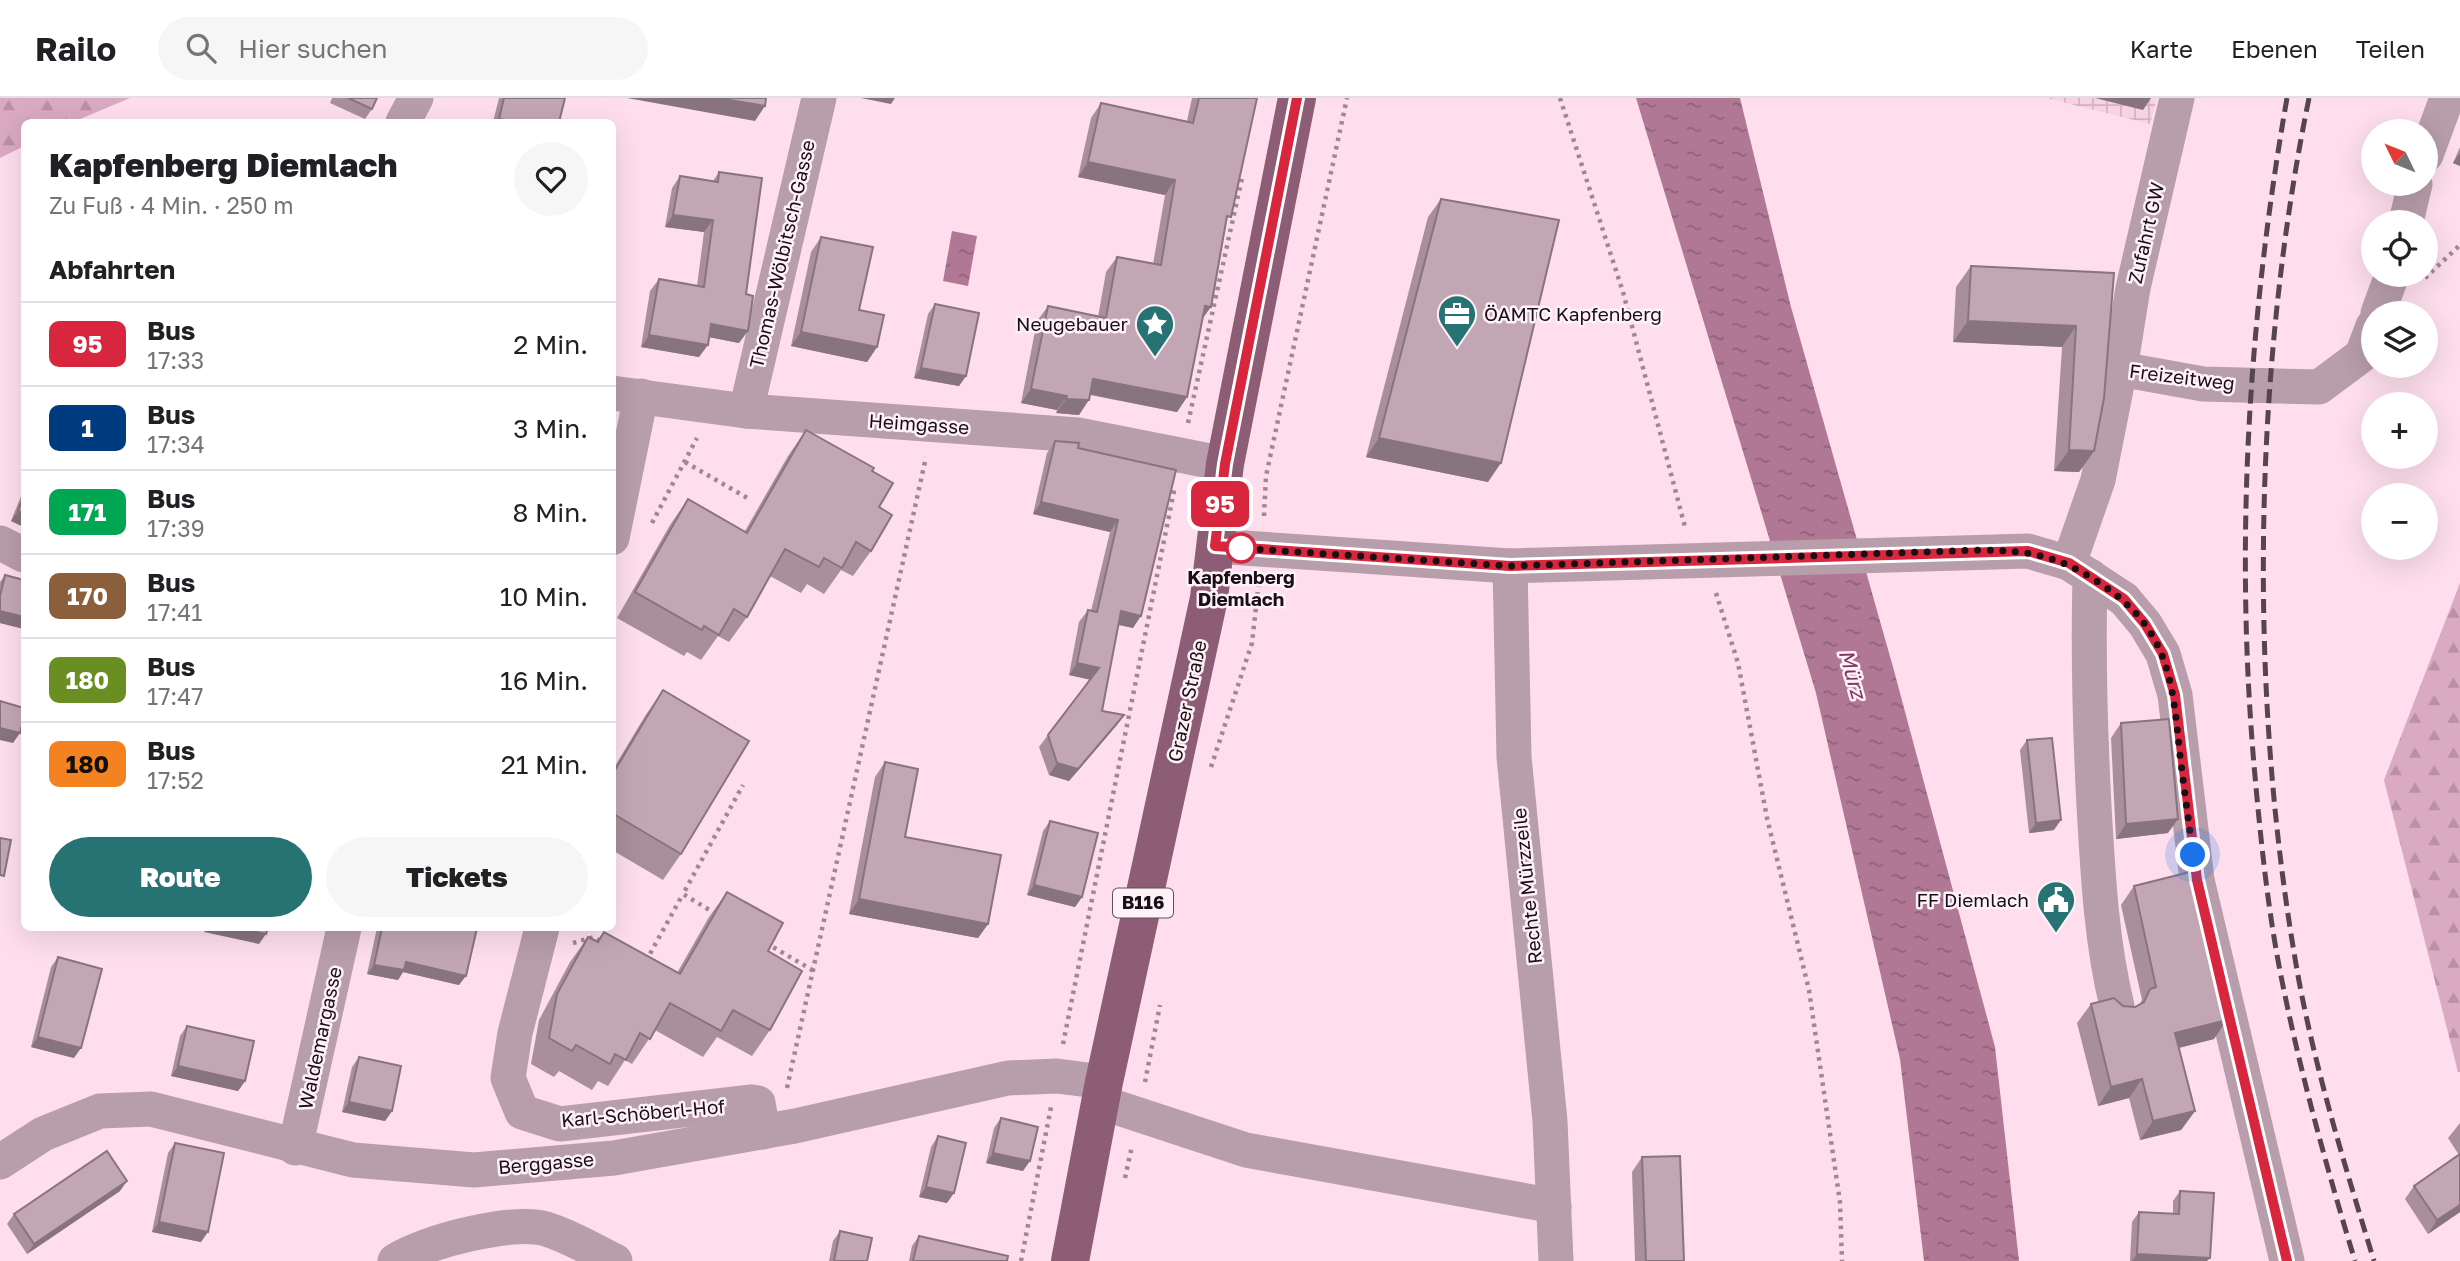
<!DOCTYPE html>
<html lang="de">
<head>
<meta charset="utf-8">
<style>
  body { margin:0; font-family:"Golos Text",sans-serif; background:#f6f6f6; color:#202124; height:100vh; display:flex; flex-direction:column; font-size:26px; white-space:nowrap }
  * { box-sizing:border-box; margin:0 }
  p { font-size:23px; color:#757577 }
  .icon { flex:none; width:38px; height:38px; fill:none; stroke:currentColor; stroke-width:2; stroke-linecap:round; stroke-linejoin:round }
  .map { position:relative; flex:1; overflow:hidden }
  .panel { position:absolute; left:21px; top:21px; width:595px; height:812px; display:flex; flex-direction:column; background:#fff; border-radius:10px; box-shadow:0 7px 28px #0002 }
  .panel>* { flex:none }
  .badge { padding:0 14px; border-radius:10px; font-size:24px; line-height:46px }
  .needle { width:46px; rotate:313deg }
  .controls { position:absolute; left:2361px; top:21px; display:grid; gap:14px }
  .controls a { display:grid; place-items:center; width:77px; height:77px; border-radius:50%; background:#fff; box-shadow:0 7px 28px #0002; font-size:35px }
  .you { position:absolute; width:35px; height:35px; margin:-18px; border:5px solid #fff; border-radius:50%; background:#1a73e8; box-shadow:0 0 0 10px #1a73e833 }
  .map>.badge { position:absolute; translate:-50% -50%; box-shadow:0 0 0 4px #fff }
  h2 { padding:0 28px; font-size:26px; line-height:63px }
  .round { display:grid; place-items:center; flex:none; width:74px; height:74px; border-radius:37px; background:#f6f6f6 }
  .summary { display:flex; align-items:center; justify-content:space-between; height:119px; padding:0 28px }
  h1 { font-size:33px; font-weight:800; line-height:52px }
  .primary-button { display:flex; gap:14px; margin-top:auto; padding:14px 28px }
  .primary-button a { flex:1; height:80px; border-radius:42px; background:#277273; color:#fff; font-size:28px; font-weight:800; line-height:80px; text-align:center }
  .primary-button a+a { background:#f6f6f6; color:#202124 }
  ul { padding:0; list-style:none }
  li { display:flex; align-items:center; gap:21px; height:84px; padding:0 28px; border-top:2px solid #e0e0e0 }
  li div { flex:1 }
  li b { display:block; font-size:26px }
  li em { font-style:normal }
  li .badge { min-width:77px; font-weight:700; text-align:center }
  header { display:flex; align-items:center; gap:42px; box-sizing:border-box; height:98px; padding:0 35px; background:#fff; border-bottom:2px solid #e0e0e0 }
  header strong { font-size:33px }
  nav { display:flex; gap:38px; margin-inline-start:auto; font-size:24px }
  .search { width:490px; height:63px; background:#f6f6f6; display:flex; align-items:center; gap:18px; box-sizing:border-box; padding:0 24px; border-radius:38px; color:#757577; font-size:26px }
  .map>svg:first-child { display:block }
</style>
</head>
<body>
<header>
<strong>Railo</strong>
<div class="search"><svg class="icon" aria-label="search" viewBox="0 0 24 24"><circle cx="10" cy="10" r="6"/><path d="M15 15l6 6"/></svg>Hier suchen</div>
<nav><a>Karte</a><a>Ebenen</a><a>Teilen</a></nav>
</header>
<div class="map">
<svg width="2460" height="1163" viewBox="0 0 2460 1163">
  <defs>
    <pattern id="industrial-grid" width="8" height="8" patternUnits="userSpaceOnUse" patternTransform="scale(1.75)"><rect width="8" height="8" fill="#f7d1e4"/><path d="M0 4h8M4 0v8" fill="none" stroke="#d3b2c3"/></pattern>
    <pattern id="forest-firs" width="22" height="20" patternUnits="userSpaceOnUse" patternTransform="scale(1.75)"><rect width="22" height="20" fill="#daa9c2"/><path d="M5 1l3.5 6h-7zM16 11l3.5 6h-7z" fill="#ba90a6"/></pattern>
    <pattern id="water-ripples" width="26" height="14" patternUnits="userSpaceOnUse" patternTransform="scale(1.75)"><rect width="26" height="14" fill="#b17896"/><path d="M2 4q2-2 4 0t4 0M15 11q2-2 4 0t4 0" fill="none" stroke="#8f6179"/></pattern>
  </defs>
  <rect width="100%" height="100%" fill="#fedeed"/>
  <path fill="url(#industrial-grid)" d="M2046,0H2157L2150,26Z"/>
  <g fill="url(#forest-firs)">
    <path d="M0,0H130L73,24H24V48L0,60Z"/>
    <path d="M2460,485V974H2458L2384,682Z"/>
  </g>
  <g fill="url(#water-ripples)">
    <path d="M1636,0H1740L1791,209L1893,569L1995,949L2019,1163H1924L1900,961L1816,595Z"/>
    <path d="M952,133L977,138L968,188L943,183Z"/>
  </g>
  <g fill="none" stroke-linecap="round" stroke-linejoin="round">
    <g stroke="#9f8893" stroke-width="4.5" stroke-dasharray="3.5 5" stroke-linecap="butt">
      <path d="M1560,0L1623,194L1685,429"/>
      <path d="M2425,180L2460,147"/>
      <path d="M1188,325L1242,80"/>
      <path d="M685,364L749,401"/>
      <path d="M1264,418L1266,378L1347,0"/>
      <path d="M652,425L697,340"/>
      <path d="M1716,495L1738,565L1767,720L1809,892L1840,1104L1842,1163"/>
      <path d="M1211,669L1252,545L1259,482"/>
      <path d="M716,816L683,796L743,687"/>
      <path d="M573,845L594,839L604,845"/>
      <path d="M766,845L814,873"/>
      <path d="M646,863L683,796"/>
      <path d="M1063,946L1175,388"/>
      <path d="M1145,984L1160,907"/>
      <path d="M787,990L926,359"/>
      <path d="M1125,1080L1132,1048"/>
      <path d="M1021,1163L1051,1009"/>
    </g>
    <g stroke="#b89daa" stroke-width="35">
      <path d="M403,24L416,0"/>
      <path d="M2426,57L2447,0"/>
      <path d="M2406,124L2415,86"/>
      <path d="M2378,215L2392,177"/>
      <path d="M2120,271L2133,190L2177,0"/>
      <path d="M612,295L746,313L1078,337L1225,366"/>
      <path d="M746,313L819,0"/>
      <path d="M612,440L641,298"/>
      <path d="M0,445L24,457"/>
      <path d="M1215,448L1510,468L2028,453L2069,465L2124,501L2145,526L2163,556L2175,597L2197,782L2287,1163"/>
      <path d="M2069,465L2098,382L2120,271L2203,286L2319,289L2362,257L2373,228"/>
      <path d="M1510,468L1514,659L1550,1023L1556,1163"/>
      <path d="M2090,478C2088,555 2090,631 2094,708C2098,776 2101,842 2117,908"/>
      <path d="M542,830L515,935L508,980L522,1014L560,1026L752,1004L758,1005L763,1034"/>
      <path d="M1100,1004L1246,1052L1554,1108"/>
      <path d="M295,1050L344,830"/>
      <path d="M0,1064L43,1036L100,1013L151,1011L353,1062L474,1072L614,1060L795,1028L1008,980L1057,978L1104,984"/>
      <path d="M395,1163C423,1144 513,1121 546,1131C569,1138 593,1152 615,1163"/>
    </g>
    <path stroke="#8c5d75" stroke-width="38" d="M1070,1163L1104,984L1209,500L1225,366L1297,0"/>
    <g stroke="#56454e" stroke-width="5" stroke-dasharray="14 7" stroke-linecap="butt">
      <path d="M2287,0C2247,228 2234,459 2256,689C2262,754 2269,819 2282,883C2301,977 2327,1071 2355,1163"/>
      <path d="M2309,0C2252,278 2248,604 2299,883C2317,978 2346,1071 2374,1163"/>
    </g>
  </g>
  <g fill="#a88f9b">
    <path d="M332,0H377L372,11L365,21L330,5Z"/>
    <path d="M499,0H565L559,24H493Z"/>
    <path d="M1192,0H1257L1202,221L1187,299L1177,314L1090,297L1079,317L1056,315L1057,312L1021,305L1037,223L1048,208L1098,219L1106,174L1117,159L1153,166L1165,97L1078,79L1091,20L1101,5L1187,23Z"/>
    <path d="M2460,49V68L2453,65Z"/>
    <path d="M719,74L739,245L709,239L699,259L641,249L650,193L659,181L697,188L704,134L665,129L672,90L680,78L713,83Z"/>
    <path d="M1441,101L1488,384L1366,359L1428,119Z"/>
    <path d="M821,139L859,212L877,249L867,264L791,248L811,154Z"/>
    <path d="M1971,168L2114,175L2094,353L2079,374L2054,373L2062,249L1953,244L1956,189Z"/>
    <path d="M935,206L966,278L959,288L914,280L928,216Z"/>
    <path d="M806,332L872,373L879,409L871,453L853,478L841,472L824,496L807,486L801,495L770,478L747,519L729,544L718,538L701,562L687,554L684,558L617,520L670,427L688,401L745,433L788,358Z"/>
    <path d="M1055,343L1078,350L1176,372L1133,530L1118,527L1102,613L1124,617L1116,628L1069,683L1049,677L1039,649L1090,581L1069,577L1079,524L1088,512L1091,513L1110,434L1033,416L1047,355Z"/>
    <path d="M24,391V429L11,423Z"/>
    <path d="M5,477L24,482V531L0,525V484Z"/>
    <path d="M663,592L681,756L663,782L612,752V673L645,618Z"/>
    <path d="M2121,625L2168,735L2116,741L2111,640Z"/>
    <path d="M2027,642L2054,732L2029,735L2020,652Z"/>
    <path d="M885,664L905,739L988,826L978,840L849,816L875,679Z"/>
    <path d="M1050,723L1082,799L1075,809L1027,797L1043,733Z"/>
    <path d="M2134,788L2214,941L2179,950L2195,1013L2181,1032L2140,1042L2129,1000L2098,1008L2077,925L2091,906L2135,909L2139,907L2142,902L2121,807Z"/>
    <path d="M727,794L768,853L770,932L752,958L717,939L703,959L655,932L632,966L625,962L608,988L598,983L592,992L559,973L554,979L531,966L539,922L570,864L588,839L598,844L604,834L677,875L709,819Z"/>
    <path d="M377,830H477L459,887L403,874L398,882L367,876Z"/>
    <path d="M58,859L74,960L31,949L51,869Z"/>
    <path d="M187,928L245,983L238,993L171,978L180,938Z"/>
    <path d="M359,959L392,1013L385,1023L342,1014L352,969Z"/>
    <path d="M1001,1020L1023,1073L986,1065L994,1030Z"/>
    <path d="M2460,1025V1114L2428,1136L2405,1101L2414,1088L2459,1057L2448,1040Z"/>
    <path d="M938,1038L947,1105L919,1099L931,1049Z"/>
    <path d="M175,1045L201,1144L152,1134L168,1055Z"/>
    <path d="M1642,1059L1684,1163H1635L1632,1074Z"/>
    <path d="M120,1093L27,1156L7,1126L14,1116Z"/>
    <path d="M2180,1093L2207,1163H2130L2132,1124L2139,1114L2173,1116V1103Z"/>
    <path d="M840,1133L867,1163H829L833,1143Z"/>
    <path d="M919,1138L1007,1163H909L912,1148Z"/>
  </g>
  <g fill="#88747e">
    <path d="M627,0H718L765,8L755,23Z"/>
    <path d="M861,0H895L891,6Z"/>
    <path d="M2095,0H2151L2143,12Z"/>
    <path d="M499,21L513,24H496Z"/>
    <path d="M2460,55V68L2453,65Z"/>
    <path d="M1088,64L1175,82L1165,97L1078,79Z"/>
    <path d="M673,117L713,122L704,134L665,129Z"/>
    <path d="M1205,208L1211,209L1200,224Z"/>
    <path d="M1968,223L2076,228L2062,249L1953,244Z"/>
    <path d="M711,226L748,233L739,245L703,238Z"/>
    <path d="M801,234L877,249L867,264L791,248Z"/>
    <path d="M649,237L708,247L699,259L641,249Z"/>
    <path d="M921,270L966,278L959,288L914,280Z"/>
    <path d="M1093,281L1187,299L1177,314L1083,295Z"/>
    <path d="M1031,291L1067,298L1057,312L1021,305Z"/>
    <path d="M1066,301L1089,302L1079,317L1056,315Z"/>
    <path d="M1379,340L1501,365L1488,384L1366,359Z"/>
    <path d="M2069,352L2094,353L2079,374L2054,373Z"/>
    <path d="M1041,404L1118,422L1110,434L1033,416Z"/>
    <path d="M18,413L24,416V429L11,423Z"/>
    <path d="M0,513L24,519V531L0,525Z"/>
    <path d="M1121,513L1141,518L1133,530L1112,525Z"/>
    <path d="M1077,565L1099,570L1091,582L1069,577Z"/>
    <path d="M1124,617L1116,628L1069,683L1049,677L1057,665Z"/>
    <path d="M0,630L20,635L13,645L0,642Z"/>
    <path d="M2178,721L2168,735L2116,741L2126,726Z"/>
    <path d="M2061,722L2054,732L2029,735L2036,725Z"/>
    <path d="M1034,787L1082,799L1075,809L1027,797Z"/>
    <path d="M859,801L988,826L978,840L849,816Z"/>
    <path d="M207,830H236L266,836L259,846L204,834Z"/>
    <path d="M406,864L466,878L459,887L403,874L398,882L367,876L374,867Z"/>
    <path d="M2227,922L2214,941L2162,954L2175,935Z"/>
    <path d="M38,939L81,950L74,960L31,949Z"/>
    <path d="M178,968L245,983L238,993L171,978Z"/>
    <path d="M2142,981L2129,1000L2098,1008L2111,989Z"/>
    <path d="M349,1004L392,1013L385,1023L342,1014Z"/>
    <path d="M2195,1013L2181,1032L2140,1042L2153,1023Z"/>
    <path d="M993,1055L1030,1063L1023,1073L986,1065Z"/>
    <path d="M127,1083L120,1093L27,1156L34,1146Z"/>
    <path d="M926,1089L954,1095L947,1105L919,1099Z"/>
    <path d="M2460,1107V1114L2428,1136L2437,1122Z"/>
    <path d="M159,1124L208,1134L201,1144L152,1134Z"/>
    <path d="M2137,1156L2210,1160L2207,1163H2132Z"/>
  </g>
  <g fill="#c3a6b4" stroke="#88747e" stroke-width="2">
    <path d="M348,0H377L372,11Z"/>
    <path d="M504,0H565L559,24H513L499,21Z"/>
    <path d="M718,0H766L765,8Z"/>
    <path d="M1199,0H1257L1231,119L1227,118L1211,209L1205,208L1187,299L1093,281L1089,302L1066,301L1067,298L1031,291L1048,208L1106,220L1117,159L1161,167L1175,82L1088,64L1101,5L1193,25Z"/>
    <path d="M719,74L762,80L746,196L753,198L748,233L711,226L708,247L649,237L659,181L704,189L713,122L673,117L680,78L718,84Z"/>
    <path d="M1441,101L1559,122L1501,365L1379,340Z"/>
    <path d="M821,139L873,149L859,212L884,217L877,249L801,234Z"/>
    <path d="M1971,168L2114,175L2104,300L2094,353L2069,352L2076,228L1968,223Z"/>
    <path d="M935,206L979,215L966,278L921,270Z"/>
    <path d="M806,332L874,370L872,373L893,385L879,409L892,417L871,453L856,444L842,470L824,460L819,469L785,451L747,519L734,511L719,537L704,528L702,532L635,494L688,401L747,435Z"/>
    <path d="M1055,343L1079,345L1078,350L1176,372L1141,518L1121,513L1102,613L1124,617L1078,671L1057,665L1048,637L1099,570L1077,565L1088,512L1097,514L1118,422L1041,404Z"/>
    <path d="M24,398V416L18,413Z"/>
    <path d="M5,477L24,482V519L0,513V498Z"/>
    <path d="M663,592L749,643L681,756L612,715V677Z"/>
    <path d="M0,603L24,610V619L20,635L0,630Z"/>
    <path d="M2169,621L2178,721L2126,726L2121,625Z"/>
    <path d="M2052,640L2061,722L2036,725L2027,642Z"/>
    <path d="M885,664L918,671L905,739L1001,757L988,826L859,801Z"/>
    <path d="M1050,723L1098,735L1082,799L1034,787Z"/>
    <path d="M0,740L11,742L4,778L0,777Z"/>
    <path d="M2190,774L2227,922L2175,935L2195,1013L2153,1023L2142,981L2111,989L2091,906L2114,900L2123,908L2135,909L2144,904L2150,891L2156,889L2134,788Z"/>
    <path d="M727,794L783,825L768,853L802,873L770,932L733,912L721,933L670,905L650,941L640,935L626,962L615,956L610,966L576,947L572,953L549,940L557,896L588,839L598,844L604,834L680,876Z"/>
    <path d="M236,830H268L266,836Z"/>
    <path d="M382,830H477L466,878L406,864L404,872L374,867Z"/>
    <path d="M58,859L102,871L81,950L38,939Z"/>
    <path d="M187,928L254,943L245,983L178,968Z"/>
    <path d="M359,959L401,968L392,1013L349,1004Z"/>
    <path d="M1001,1020L1038,1029L1030,1063L993,1055Z"/>
    <path d="M938,1038L966,1045L954,1095L926,1089Z"/>
    <path d="M175,1045L224,1055L208,1134L159,1124Z"/>
    <path d="M107,1053L127,1083L34,1146L14,1116Z"/>
    <path d="M2460,1056V1107L2437,1122L2414,1088Z"/>
    <path d="M1680,1058L1684,1163H1646L1642,1059Z"/>
    <path d="M2180,1093L2214,1095L2210,1160L2137,1156L2139,1114L2179,1116Z"/>
    <path d="M840,1133L872,1140L867,1163H834Z"/>
    <path d="M919,1138L1008,1158L1007,1163H913Z"/>
  </g>
  <g fill="none" stroke-linecap="round" stroke-linejoin="round">
    <g stroke="#fff" stroke-width="16">
      <path id="line" d="M1297,0L1225,366L1215,448L1510,468L2028,453L2069,465L2124,501L2145,526L2163,556L2175,597L2197,782L2287,1163"/>
    </g>
    <use href="#line" stroke="#d7263d" stroke-width="10"/>
    <path stroke="#1a0f15" stroke-width="7" stroke-dasharray="0 12.6" d="M1241,450H1238L1510,468L1983,452C2031,453 2058,458 2098,484C2169,530 2172,580 2180,657C2184,691 2189,724 2193,757"/>
  </g>
  <defs>
    <g id="office-pin" transform="scale(2.0125)"><path d="M0 17L-7.5 6A9.5 9.5 0 1 1 7.5 6Z" fill="#277273" stroke="#fef1f7"/><path d="M-6-3h4V-5.5h4V-3h4V5H-6ZM-1-4.5V-3h2v-1.5ZM-6 0V1H6V0Z" fill="#fff"/></g>
    <g id="sight-pin" transform="scale(2.0125)"><path d="M0 17L-7.5 6A9.5 9.5 0 1 1 7.5 6Z" fill="#277273" stroke="#fef1f7"/><path d="M0-6L1.8-2.2L6-1.7L2.9 1.2L3.7 5.4L0 3.3L-3.7 5.4L-2.9 1.2L-6-1.7L-1.8-2.2Z" fill="#fff"/></g>
    <g id="civic-pin" transform="scale(2.0125)"><path d="M0 17L-7.5 6A9.5 9.5 0 1 1 7.5 6Z" fill="#277273" stroke="#fef1f7"/><path d="M-.6-6.5H3V-4.5H.6V-3L4-1V1h2V6H-6V1h2V-1L-.6-3ZM-1.2 2.5V6h2.4V2.5Z" fill="#fff"/></g>
  </defs>
  <g fill-rule="evenodd">
    <use href="#office-pin" x="1457" y="216"/>
    <use href="#sight-pin" x="1155" y="226"/>
    <use href="#civic-pin" x="2056" y="802"/>
  </g>
  <circle fill="#fff" stroke="#d7263d" stroke-width="3.5" cx="1241" cy="450" r="14"/>
  <g text-anchor="middle" stroke-width="5" stroke-linejoin="round" paint-order="stroke">
    <rect fill="#fef1f7" stroke="#5e5359" stroke-width="2" x="1113" y="790.5" width="60" height="29" rx="5"/>
    <g font-size="18" font-weight="bold" fill="#1a0f15">
      <text x="1143" y="811">B116</text>
    </g>
    <g font-size="19" fill="#1a0f15" stroke="#fef1f7">
      <text transform="translate(2146 135) rotate(-77)" y="7">Zufahrt GW</text>
      <text transform="translate(782 156) rotate(-77)" y="7">Thomas-Wölbitsch-Gasse</text>
      <text transform="translate(2182 279) rotate(7)" y="7">Freizeitweg</text>
      <text transform="translate(919 326) rotate(4)" y="7">Heimgasse</text>
      <text transform="translate(1187 603) rotate(-78)" y="7">Grazer Straße</text>
      <text transform="translate(1527 788) rotate(-96)" y="7">Rechte Mürzzeile</text>
      <text transform="translate(320 940) rotate(-78)" y="7">Waldemargasse</text>
      <text transform="translate(643 1015) rotate(-5)" y="7">Karl-Schöberl-Hof</text>
      <text transform="translate(546 1065) rotate(-5)" y="7">Berggasse</text>
    </g>
    <g font-size="19" fill="#1a0f15" stroke="#fef1f7" text-anchor="end">
      <text x="1484" y="223" text-anchor="start">ÖAMTC Kapfenberg</text>
      <text x="1128" y="233">Neugebauer</text>
      <text x="2029" y="809">FF Diemlach</text>
    </g>
    <g font-size="19" font-weight="bold" fill="#1a0f15" stroke="#fef1f7">
      <text x="1241" y="486">Kapfenberg<tspan x="1241" dy="22">Diemlach</tspan></text>
    </g>
    <g font-size="21" font-style="italic" fill="#803861" stroke="#fef1f7">
      <text transform="translate(1852 576) rotate(74)" y="7">Mürz</text>
    </g>
  </g>
</svg>
<div class="controls">
<a><svg class="needle" viewBox="-14 -14 28 28"><path d="M0-13l5 13h-10z" fill="#e53935"/><path d="M0 13l5-13h-10z" fill="#757577"/></svg></a>
<a><svg class="icon" aria-label="locate" viewBox="0 0 24 24"><circle cx="12" cy="12" r="6"/><path d="M12 2v4M12 18v4M2 12h4M18 12h4"/></svg></a>
<a><svg class="icon" aria-label="layers" viewBox="0 0 24 24"><path d="M12 4l9 5-9 5-9-5zM3 14l9 5 9-5"/></svg></a>
<a>+</a>
<a>−</a>
</div>
<div class="you" style="left:2193px;top:757px"></div>
<b class="badge" style="left:1220px;top:406px;background:#d7263d;color:#fff">95</b>
<section class="panel">
<div class="summary"><div><h1>Kapfenberg Diemlach</h1><p>Zu Fuß · 4 Min. · 250 m</p></div><a class="round"><svg class="icon" aria-label="heart" viewBox="0 0 24 24"><path d="M12 20l-8-8c-3-5 5-10 8-4 3-6 11-1 8 4z"/></svg></a></div>
<h2>Abfahrten</h2>
<ul>
<li><span class="badge" style="background:#d7263d;color:#fff">95</span><div><b>Bus</b><p>17:33</p></div><em>2 Min.</em></li>
<li><span class="badge" style="background:#003b80;color:#fff">1</span><div><b>Bus</b><p>17:34</p></div><em>3 Min.</em></li>
<li><span class="badge" style="background:#00a651;color:#fff">171</span><div><b>Bus</b><p>17:39</p></div><em>8 Min.</em></li>
<li><span class="badge" style="background:#8b5e3c;color:#fff">170</span><div><b>Bus</b><p>17:41</p></div><em>10 Min.</em></li>
<li><span class="badge" style="background:#6b8e23;color:#fff">180</span><div><b>Bus</b><p>17:47</p></div><em>16 Min.</em></li>
<li><span class="badge" style="background:#f58220;color:#111">180</span><div><b>Bus</b><p>17:52</p></div><em>21 Min.</em></li>
</ul>
<div class="primary-button"><a>Route</a><a>Tickets</a></div>
</section>
</div>
</body>
</html>
